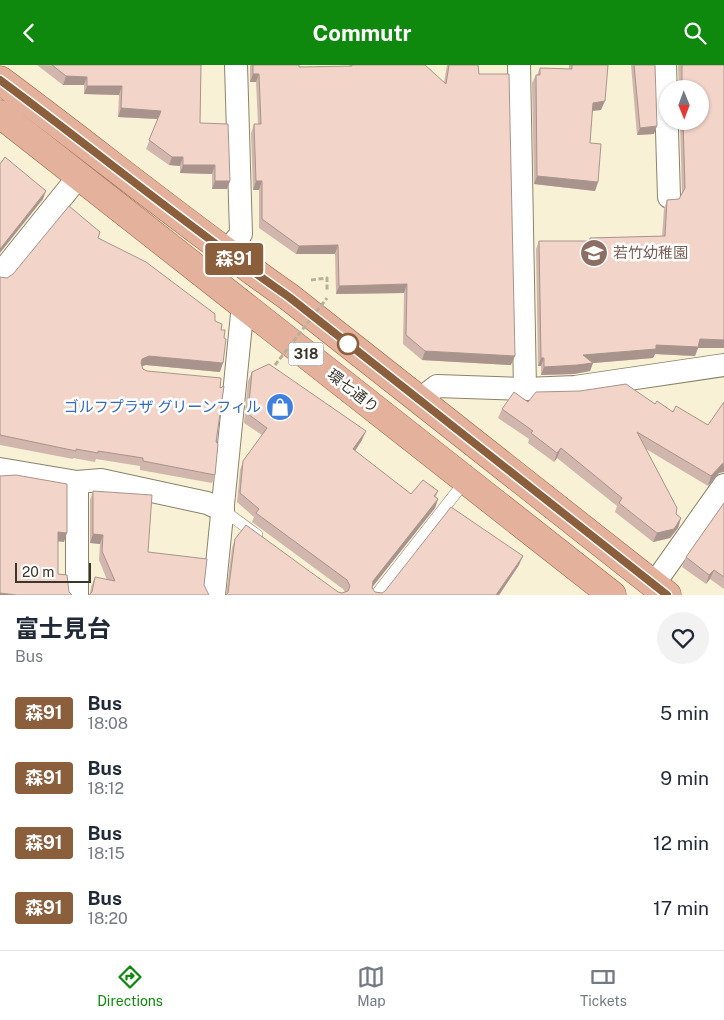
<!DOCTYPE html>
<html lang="en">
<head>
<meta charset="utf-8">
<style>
  body { margin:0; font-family:"Public Sans","Noto Sans JP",sans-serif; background:#f2f2f3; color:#1f2937; height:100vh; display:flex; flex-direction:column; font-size:19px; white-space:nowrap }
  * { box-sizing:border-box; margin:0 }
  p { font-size:16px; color:#747a83 }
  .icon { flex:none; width:28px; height:28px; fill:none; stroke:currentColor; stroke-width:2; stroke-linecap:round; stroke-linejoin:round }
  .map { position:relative; height:530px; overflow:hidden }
  .side { display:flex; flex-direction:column; background:#fff; flex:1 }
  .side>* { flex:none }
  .badge { padding:0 10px; border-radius:4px; font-size:18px; line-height:32px }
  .needle { width:32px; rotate:179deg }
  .buttons { position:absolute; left:659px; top:15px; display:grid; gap:10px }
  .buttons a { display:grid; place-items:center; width:50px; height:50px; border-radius:50%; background:#fff; box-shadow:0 1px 4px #0004; font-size:25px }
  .scale { position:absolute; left:15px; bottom:12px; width:76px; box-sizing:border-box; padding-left:5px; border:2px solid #39362b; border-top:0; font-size:14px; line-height:18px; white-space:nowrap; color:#39362b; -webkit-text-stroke:4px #fefefe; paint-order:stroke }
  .map>.badge { position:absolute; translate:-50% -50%; box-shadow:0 0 0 2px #fff }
  .round { display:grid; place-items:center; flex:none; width:52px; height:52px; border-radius:26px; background:#f2f2f3 }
  .overview { display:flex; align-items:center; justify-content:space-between; height:85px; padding:0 15px }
  h1 { font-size:24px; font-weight:700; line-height:38px }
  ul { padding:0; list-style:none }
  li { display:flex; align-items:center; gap:15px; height:65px; padding:0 15px }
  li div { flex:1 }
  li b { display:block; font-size:19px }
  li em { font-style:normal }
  li .badge { min-width:55px; font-weight:700; text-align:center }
  header { display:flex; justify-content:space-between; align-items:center; height:65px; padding:0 15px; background:#0f890d; color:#fff; font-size:22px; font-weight:700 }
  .tab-bar { display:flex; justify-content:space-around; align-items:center; height:70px; border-top:1px solid #e0e1e3; background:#fff; font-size:14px; color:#747a83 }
  .tab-bar a { display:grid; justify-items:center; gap:2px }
  .tab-bar .active { color:#0f890d }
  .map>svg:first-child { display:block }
</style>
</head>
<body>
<header><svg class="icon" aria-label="back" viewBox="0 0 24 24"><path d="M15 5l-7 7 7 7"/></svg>Commutr<svg class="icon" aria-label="search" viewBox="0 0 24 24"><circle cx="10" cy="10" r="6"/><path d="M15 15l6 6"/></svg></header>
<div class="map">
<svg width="724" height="530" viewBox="0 0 724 530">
  <rect width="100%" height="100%" fill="#f9f1d5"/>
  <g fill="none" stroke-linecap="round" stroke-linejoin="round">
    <g stroke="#8a836a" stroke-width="12">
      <g id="lane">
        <path d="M223,445L257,470"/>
        <path d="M376,530L466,415"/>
      </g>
    </g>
    <g stroke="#8a836a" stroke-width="24">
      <g id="street">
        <path d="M519,0L525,324"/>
        <path d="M665,0L669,132"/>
        <path d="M225,188L241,169L236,0"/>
        <path d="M0,209L79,111"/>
        <path d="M419,335L437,321L525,324L575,322L724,300"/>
        <path d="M0,404L77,417L101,415L207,438L223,445"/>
        <path d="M654,519L724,420"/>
        <path d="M77,530V417"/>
        <path d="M214,530L243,239"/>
      </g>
    </g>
    <g stroke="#9c654a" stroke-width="29">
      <g id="primary">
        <path d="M0,15C97,87 190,163 289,232L667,530"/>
        <path d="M0,49L612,530"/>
      </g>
    </g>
    <path stroke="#b7b09a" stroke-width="3" stroke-dasharray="5 2.5" stroke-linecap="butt" d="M311,215L327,213V227"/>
    <use href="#lane" stroke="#fff" stroke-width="11"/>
    <use href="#street" stroke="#fff" stroke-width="22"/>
    <use href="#primary" stroke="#e4b29c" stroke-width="28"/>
    <path stroke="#b7b09a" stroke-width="3" stroke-dasharray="5 2.5" stroke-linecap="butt" d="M275,300L327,233"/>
  </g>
  <g fill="#d0b6ad">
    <path d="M37,0H201L200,58L230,116L227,124H212V109L180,108V101L169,100L146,84L158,54L118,52L119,30L84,29V20H63Z"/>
    <path d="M250,0H299V2H349V0H425L444,18L447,0H478L511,300L422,295L403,279L404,228L336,229L335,189H296L259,163V125H253L251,68L254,59H258L256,17H250Z"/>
    <path d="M569,0H608L601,45L592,46L590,78L598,117L595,126L534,119L532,18L536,10H537L540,3L569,4Z"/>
    <path d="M631,0H655L654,69L637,70Z"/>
    <path d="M678,0H724V283H698L695,291L655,289L653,293L593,298L590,306L574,309L541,310V301H538L536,184L539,176H589L590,173L662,171L664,144L667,135L679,134L682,129L680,56H700V24H679Z"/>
    <path d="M98,173L215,256L220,307L146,300L142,301L143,304L147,306L220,323L215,410L212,418L140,405V401L96,394L95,397L73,393V394L0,380V212L7,213Z"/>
    <path d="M252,307L362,375L355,386L411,429L438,426L436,432L438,434L435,443L372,522L375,527L382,528L519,500L499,530H226L232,483L235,474L338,527L342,528L345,527L343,524L252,457L254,452L237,437L240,405L243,396L262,370L244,358L248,316Z"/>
    <path d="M580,326L719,408L708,421L646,384L676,449L681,453L678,463L670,473L653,477L615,447L617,441L557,393L554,397L528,378L529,374L498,353L502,344Z"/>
    <path d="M93,426L148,487L204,520L90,529L91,522L95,512L107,515L99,495L100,479L90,478V435Z"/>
    <path d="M724,438V524L710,514L706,519L682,502L686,492Z"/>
  </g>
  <g fill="#a9948d">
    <path d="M253,9H259L256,17H250Z"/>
    <path d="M66,11L87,12L84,20H63Z"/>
    <path d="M87,21H122L119,30L84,29Z"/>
    <path d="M605,36L601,45L590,46L593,38Z"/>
    <path d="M121,43L161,46L158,54L118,52Z"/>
    <path d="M657,61L654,69L637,70L640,63Z"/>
    <path d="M172,92H183L180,101L169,100Z"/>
    <path d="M183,100H215L212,109L180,108Z"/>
    <path d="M537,111L598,117L595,126L534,119Z"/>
    <path d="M215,116H230L227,124H212Z"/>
    <path d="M256,116H262L259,125H253Z"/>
    <path d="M46,126L43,134L0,188V184Z"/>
    <path d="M338,180L335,189H296L299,181Z"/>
    <path d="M407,219L404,228L336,229L339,221Z"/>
    <path d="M700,274L724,275V283H698L695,291L655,289L653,293L593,298L590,306L574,309L541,310L544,302L583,290Z"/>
    <path d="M425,286L515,291L511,300L422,295Z"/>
    <path d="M149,291L223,298L220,307L146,300L139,302L142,294Z"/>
    <path d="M541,293H544L541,301H538Z"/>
    <path d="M366,366L362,375L350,393L353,384Z"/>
    <path d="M561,383L557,393L554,397L557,388Z"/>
    <path d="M724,398V407L719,408L708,421L711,411L722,399Z"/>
    <path d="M438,434L435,443L370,525L373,516Z"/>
    <path d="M681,453L678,463L670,473L653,477L657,468Z"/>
    <path d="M58,467L67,468L64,477L55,476Z"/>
    <path d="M93,469L103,470L100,479L90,478Z"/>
    <path d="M523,491L519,500L499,530H496Z"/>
    <path d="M714,505L710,514L706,519L709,510Z"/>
    <path d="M0,528L17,530H0Z"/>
  </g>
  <g fill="#f2d4c9" stroke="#a9948d">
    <path d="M52,0H201L200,58L228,59L230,116H215V100H183V92H172L149,75L161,46L121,43L122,21H87V12L66,11Z"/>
    <path d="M253,0H299V2L352,1V0H425L446,19L449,0H478L479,9H509L515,291L425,286L406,270L407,219L339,221L338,180L299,181L262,154V116H256L254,59H261L259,9H253Z"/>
    <path d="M572,0H608L605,36L593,38L590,78L601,79L598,117L537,111L536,10H540V3L572,4Z"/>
    <path d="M634,0H655L657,61L640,63Z"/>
    <path d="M682,0H724V275L700,274L698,282L656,280V284L583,290L593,298L577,300L544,302V293H541L539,176H590V173L665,171L667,135L679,134L685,123L683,56H700V24H682Z"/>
    <path d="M5,92L46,126L0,184V99Z"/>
    <path d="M69,141L100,167L98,173L146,197L215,249V256L222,259L221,265H225L224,273L226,274L223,298L149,291L142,294L141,298L143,304L147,306L221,313L220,323L224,321L216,377L218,379L215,410L143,396V393L98,386V388L76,384V386L0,370V212L7,213L13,209Z"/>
    <path d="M269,299L366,366L353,384L411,429L423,415L438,426L434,431L438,434L373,516L372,523L375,527L382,528L385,526L451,442L523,491L496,530H226L228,528L235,474L246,460L338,527L342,528L348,526L350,521L347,515L256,448L259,444L240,428L243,396L267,363L248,349L252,307Z"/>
    <path d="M626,319L655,339L657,336L673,347L676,341L708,360L724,337V398L722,399L711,411L637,367L677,443L676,449L681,453L674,464L657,468L619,438L622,433L561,383L557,388L531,368L533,366L502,344L514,327L528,337L536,327L580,326Z"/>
    <path d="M16,410L67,419V468L58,467V509L67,510L69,527L72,530H17L0,528V411Z"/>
    <path d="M93,426L152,430L148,487L207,494L204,520L209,530H89L92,527L95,512L115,516L102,486L103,470L93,469Z"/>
    <path d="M724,438V512L714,505L709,510L686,492Z"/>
  </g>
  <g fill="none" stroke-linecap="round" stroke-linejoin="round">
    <g stroke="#fff" stroke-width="11">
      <path id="line" d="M0,15C97,87 190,163 289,232L667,530"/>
    </g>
    <use href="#line" stroke="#8b5e3c" stroke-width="8"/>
  </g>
  <defs>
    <g id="school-disc" transform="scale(1.4375)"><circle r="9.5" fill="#8d6e63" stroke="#fefefe"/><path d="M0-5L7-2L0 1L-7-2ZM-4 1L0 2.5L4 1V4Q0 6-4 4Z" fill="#fff"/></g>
    <g id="shop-disc" transform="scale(1.4375)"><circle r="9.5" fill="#3f7fe0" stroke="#fefefe"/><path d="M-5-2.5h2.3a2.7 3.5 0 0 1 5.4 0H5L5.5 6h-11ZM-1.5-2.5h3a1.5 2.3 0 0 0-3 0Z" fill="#fff"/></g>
  </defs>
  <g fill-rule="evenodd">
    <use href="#school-disc" x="594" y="188"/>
    <use href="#shop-disc" x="280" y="342"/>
  </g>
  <circle fill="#fff" stroke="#8b5e3c" stroke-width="2.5" cx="348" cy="279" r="10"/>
  <g text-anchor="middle" stroke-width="5" stroke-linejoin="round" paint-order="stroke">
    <rect fill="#fefefe" stroke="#74726a" stroke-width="1" x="288.5" y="277.5" width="35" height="23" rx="4"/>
    <g font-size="14" font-weight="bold" fill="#39362b">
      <text x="306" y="294">318</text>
    </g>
    <g font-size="15" fill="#785e54" stroke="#fefefe" text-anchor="start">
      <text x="613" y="193">若竹幼稚園</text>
    </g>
    <g font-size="15" fill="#39362b" stroke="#fefefe">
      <text transform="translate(353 326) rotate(38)" y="5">環七通り</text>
    </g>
    <g font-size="15" fill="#366cbe" stroke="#fefefe" text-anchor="end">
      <text x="261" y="347">ゴルフプラザ グリーンフィル</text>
    </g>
  </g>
</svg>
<div class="buttons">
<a><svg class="needle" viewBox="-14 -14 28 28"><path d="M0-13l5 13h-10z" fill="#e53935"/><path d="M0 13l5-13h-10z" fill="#747a83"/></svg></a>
</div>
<div class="scale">20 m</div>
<b class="badge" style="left:234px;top:194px;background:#8b5e3c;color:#fff">森91</b>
</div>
<section class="side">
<div class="overview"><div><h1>富士見台</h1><p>Bus</p></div><a class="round"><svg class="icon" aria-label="heart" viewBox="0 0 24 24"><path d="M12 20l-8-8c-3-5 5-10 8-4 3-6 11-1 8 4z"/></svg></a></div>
<ul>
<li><span class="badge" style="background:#8b5e3c;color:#fff">森91</span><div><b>Bus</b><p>18:08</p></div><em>5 min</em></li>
<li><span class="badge" style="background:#8b5e3c;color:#fff">森91</span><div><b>Bus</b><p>18:12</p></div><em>9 min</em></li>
<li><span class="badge" style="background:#8b5e3c;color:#fff">森91</span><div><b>Bus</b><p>18:15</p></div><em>12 min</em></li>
<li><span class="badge" style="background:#8b5e3c;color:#fff">森91</span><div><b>Bus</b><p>18:20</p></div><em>17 min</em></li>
</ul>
</section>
<nav class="tab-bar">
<a class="active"><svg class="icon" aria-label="directions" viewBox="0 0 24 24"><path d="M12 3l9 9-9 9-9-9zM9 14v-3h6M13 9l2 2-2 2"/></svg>Directions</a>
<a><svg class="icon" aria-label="map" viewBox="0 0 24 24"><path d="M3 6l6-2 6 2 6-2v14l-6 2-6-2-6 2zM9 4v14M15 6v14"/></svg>Map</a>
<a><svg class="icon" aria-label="tickets" viewBox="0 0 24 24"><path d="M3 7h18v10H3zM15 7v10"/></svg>Tickets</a>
</nav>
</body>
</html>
